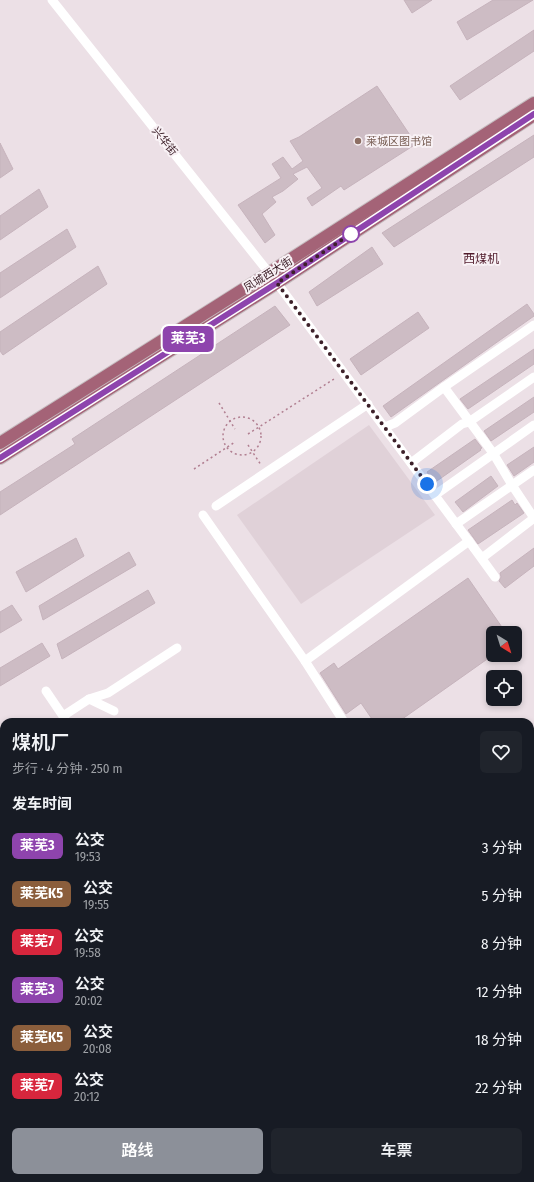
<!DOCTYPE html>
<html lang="zh">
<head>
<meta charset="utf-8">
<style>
  body { margin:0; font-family:"Fira Sans Condensed","Noto Sans SC",sans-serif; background:#20242c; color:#f1f3f6; height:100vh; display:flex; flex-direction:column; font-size:15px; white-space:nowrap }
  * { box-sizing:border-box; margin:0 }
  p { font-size:13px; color:#9ea1a6 }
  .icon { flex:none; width:22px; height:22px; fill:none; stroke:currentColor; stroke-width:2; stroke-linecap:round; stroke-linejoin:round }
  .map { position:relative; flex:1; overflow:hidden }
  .drawer { position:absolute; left:0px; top:718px; width:534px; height:464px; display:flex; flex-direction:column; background:#171b24; border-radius:12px 12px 0 0; box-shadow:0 2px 6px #0003 }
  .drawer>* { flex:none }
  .badge { padding:0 8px; border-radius:6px; font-size:14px; line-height:26px }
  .needle { width:26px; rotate:142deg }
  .fabs { position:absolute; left:486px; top:626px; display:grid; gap:8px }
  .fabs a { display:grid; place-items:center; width:36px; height:36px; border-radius:6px; background:#171b24; box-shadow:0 2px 6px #0003; font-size:20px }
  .you { position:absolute; width:20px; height:20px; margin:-10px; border:3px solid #fff; border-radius:50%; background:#1a73e8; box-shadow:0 0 0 6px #1a73e833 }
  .map>.badge { position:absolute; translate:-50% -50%; box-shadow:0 0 0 2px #fff }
  h2 { padding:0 12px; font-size:15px; line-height:36px }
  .round { display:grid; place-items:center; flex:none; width:42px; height:42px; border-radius:6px; background:#20242c }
  .overview { display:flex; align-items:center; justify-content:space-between; height:68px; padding:0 12px }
  h1 { font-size:19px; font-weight:600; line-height:30px }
  .button { display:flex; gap:8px; margin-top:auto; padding:8px 12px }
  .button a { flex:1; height:46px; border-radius:6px; background:#8c9099; color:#fff; font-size:16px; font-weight:600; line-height:46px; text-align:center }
  .button a+a { background:#20242c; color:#f1f3f6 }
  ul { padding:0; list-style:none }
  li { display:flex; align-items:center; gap:12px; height:48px; padding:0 12px }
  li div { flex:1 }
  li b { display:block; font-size:15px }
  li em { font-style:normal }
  li .badge { min-width:44px; font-weight:700; text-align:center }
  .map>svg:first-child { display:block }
</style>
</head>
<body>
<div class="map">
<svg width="534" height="1182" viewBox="0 0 534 1182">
  <rect width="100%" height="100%" fill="#ece0e6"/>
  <path fill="#e0d1d8" d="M369,425L435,515L301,604L237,515Z"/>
  <g fill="#cdbcc4" stroke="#c6b3bc">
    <path d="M404,0H432L412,13Z"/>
    <path d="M493,0H533L467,40L457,22Z"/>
    <path d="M534,30V51L460,100L450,86Z"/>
    <path d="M377,86L416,144L344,190L341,186L312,206L307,198L322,188L307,167L293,174L298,179L283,191L272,197L276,202L262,214L275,235L265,243L238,205L281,178L272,164L283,157L292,169L303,161L290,141L299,137Z"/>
    <path d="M534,135V157L394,247L382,233Z"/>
    <path d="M0,143L13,169L0,178Z"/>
    <path d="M39,189L48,207L0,240V216Z"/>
    <path d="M67,229L76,247L0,298V273Z"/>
    <path d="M372,247L383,264L317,306L309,292Z"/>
    <path d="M98,266L107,284L3,355L0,351V332Z"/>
    <path d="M527,304L534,314V316L391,417L383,406Z"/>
    <path d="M275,306L290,325L0,515V492L75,444L72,439Z"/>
    <path d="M418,312L429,328L361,375L350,359Z"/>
    <path d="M534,349V364L468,409L460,399Z"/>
    <path d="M534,397V412L491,441L484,431Z"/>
    <path d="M475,439L482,448L480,449L481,450L434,483L427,472Z"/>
    <path d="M534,447V462L514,476L507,465Z"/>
    <path d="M491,476L498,486L463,512L455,502Z"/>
    <path d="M512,500L515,505L517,503L524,513L478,544L468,530Z"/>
    <path d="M76,538L84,556L26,592L16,572Z"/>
    <path d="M534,548V566L505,588L499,581L501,577L500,573Z"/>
    <path d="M129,552L136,565L43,620L39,606Z"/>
    <path d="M468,578L506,633H493V655L398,722H374L361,703L346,714L320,673L334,663L338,669Z"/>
    <path d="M148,590L155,603L62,659L57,644Z"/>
    <path d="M12,605L22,620L0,633V612Z"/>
    <path d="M42,643L50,656L0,686V668Z"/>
  </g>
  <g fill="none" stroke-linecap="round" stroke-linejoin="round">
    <g stroke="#c5bcbf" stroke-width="14">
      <g id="major">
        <path d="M0,443L269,273L534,103"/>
        <path d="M0,458L277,283L534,115"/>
      </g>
    </g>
    <g stroke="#b17f91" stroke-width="1.5" stroke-dasharray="2 3" stroke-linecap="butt">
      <path d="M219,403L235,429"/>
      <circle cx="242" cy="436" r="19"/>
      <path d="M248,434L334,379"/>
      <path d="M248,445L261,465"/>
      <path d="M194,469L235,442"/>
    </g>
    <g stroke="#fff" stroke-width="9">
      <path d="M52,0L277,283L474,548"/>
      <path d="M444,387L493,453L512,485L534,518"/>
      <path d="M385,427L395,423L444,387L534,325"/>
      <path d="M411,463L462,424L469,422L534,377"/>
      <path d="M435,495L534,425"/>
      <path d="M216,506L368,404"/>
      <path d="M203,515L305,661L344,722"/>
      <path d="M456,524L534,470"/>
      <path d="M495,577L474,548L482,558L534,518"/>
      <path d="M305,661L469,541"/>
      <path d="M46,691L63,716"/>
      <path d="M89,699L108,693L177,648"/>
      <path d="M67,722L63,716L89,699L114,711"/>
      <path d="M0,757L4,762"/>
      <path d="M0,876L4,881"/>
      <path d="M0,1040L4,1045"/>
    </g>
    <use href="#major" stroke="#a46377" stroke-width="12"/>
  </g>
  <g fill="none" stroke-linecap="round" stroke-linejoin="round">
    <g stroke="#fff" stroke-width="9">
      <path id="line" d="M0,458L277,283L534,114"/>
    </g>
    <use href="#line" stroke="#8e44ad" stroke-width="6"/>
    <path stroke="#3d2029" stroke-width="4" stroke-dasharray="0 7.2" d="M351,234L352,233L277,283L427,484"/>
  </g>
  <circle fill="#8d6e63" stroke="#f8f1f5" stroke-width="1.5" cx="358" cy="141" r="4"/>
  <circle fill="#fff" stroke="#8e44ad" stroke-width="2" cx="351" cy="234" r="8"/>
  <g text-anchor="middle" stroke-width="4" stroke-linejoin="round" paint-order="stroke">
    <g font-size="11" fill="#3d2029" stroke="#f8f1f5">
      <text transform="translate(165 141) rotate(51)" y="4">兴华街</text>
      <text transform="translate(268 274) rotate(-32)" y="4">凤城西大街</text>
    </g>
    <g font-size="11" fill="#785e54" stroke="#f8f1f5" text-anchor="start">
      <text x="366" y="145">莱城区图书馆</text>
    </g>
    <g font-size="12" fill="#501b2b" stroke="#f8f1f5">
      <text x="481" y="263">西煤机</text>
    </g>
  </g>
</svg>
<div class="fabs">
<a><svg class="needle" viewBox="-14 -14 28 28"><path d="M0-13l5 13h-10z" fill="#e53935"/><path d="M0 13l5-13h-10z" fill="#9ea1a6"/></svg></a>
<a><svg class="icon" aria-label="locate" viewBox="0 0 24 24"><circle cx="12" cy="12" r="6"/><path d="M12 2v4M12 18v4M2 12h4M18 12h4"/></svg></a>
</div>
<div class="you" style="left:427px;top:484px"></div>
<b class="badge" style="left:188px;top:339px;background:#8e44ad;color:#fff">莱芜3</b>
<section class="drawer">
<div class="overview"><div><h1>煤机厂</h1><p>步行 · 4 分钟 · 250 m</p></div><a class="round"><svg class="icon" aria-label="heart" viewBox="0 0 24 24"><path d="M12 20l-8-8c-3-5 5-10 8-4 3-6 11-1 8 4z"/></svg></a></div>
<h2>发车时间</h2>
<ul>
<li><span class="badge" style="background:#8e44ad;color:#fff">莱芜3</span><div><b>公交</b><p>19:53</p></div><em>3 分钟</em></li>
<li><span class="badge" style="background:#8b5e3c;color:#fff">莱芜K5</span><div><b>公交</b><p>19:55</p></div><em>5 分钟</em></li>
<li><span class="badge" style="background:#d7263d;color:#fff">莱芜7</span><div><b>公交</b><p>19:58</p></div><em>8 分钟</em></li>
<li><span class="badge" style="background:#8e44ad;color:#fff">莱芜3</span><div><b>公交</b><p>20:02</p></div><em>12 分钟</em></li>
<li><span class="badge" style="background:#8b5e3c;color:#fff">莱芜K5</span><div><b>公交</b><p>20:08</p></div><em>18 分钟</em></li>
<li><span class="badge" style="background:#d7263d;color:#fff">莱芜7</span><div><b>公交</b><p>20:12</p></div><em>22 分钟</em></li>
</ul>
<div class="button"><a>路线</a><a>车票</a></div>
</section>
</div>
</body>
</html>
